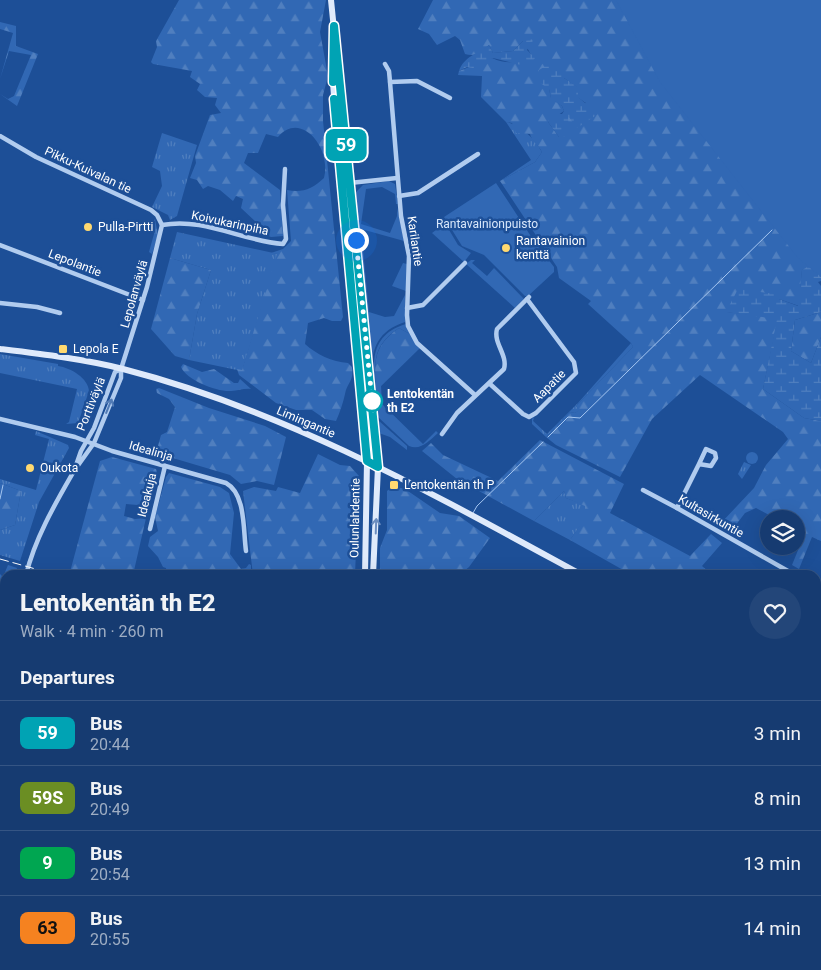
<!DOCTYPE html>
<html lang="en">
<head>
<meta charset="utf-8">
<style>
  body { margin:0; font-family:Roboto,sans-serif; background:#234679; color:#f1f3f6; height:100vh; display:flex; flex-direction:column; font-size:19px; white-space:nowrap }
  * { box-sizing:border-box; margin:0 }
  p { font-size:16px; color:#9eadc3 }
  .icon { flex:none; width:28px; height:28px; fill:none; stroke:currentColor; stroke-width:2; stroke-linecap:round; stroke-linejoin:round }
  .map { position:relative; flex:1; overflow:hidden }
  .panel { position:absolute; left:0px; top:570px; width:821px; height:400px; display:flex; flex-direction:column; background:#163b71; border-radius:15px 15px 0 0; box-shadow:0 5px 20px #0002,0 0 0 1px #355584 }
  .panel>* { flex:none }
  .badge { padding:0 10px; border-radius:8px; font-size:18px; line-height:32px }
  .controls { position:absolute; left:760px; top:510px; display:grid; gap:10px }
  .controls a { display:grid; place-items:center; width:45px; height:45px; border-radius:50%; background:#163b71; box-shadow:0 5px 20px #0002,0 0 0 1px #355584; font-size:25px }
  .you { position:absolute; width:25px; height:25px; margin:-12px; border:4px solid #fff; border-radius:50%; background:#1a73e8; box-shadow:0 0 0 8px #1a73e833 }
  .map>.badge { position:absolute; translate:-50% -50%; box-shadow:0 0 0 2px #fff }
  h2 { padding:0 20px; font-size:19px; line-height:45px }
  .round { display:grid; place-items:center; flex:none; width:52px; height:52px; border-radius:26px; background:#234679 }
  .summary { display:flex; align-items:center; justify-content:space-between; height:85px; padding:0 20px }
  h1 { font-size:24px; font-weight:800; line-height:38px }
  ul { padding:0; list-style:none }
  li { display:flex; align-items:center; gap:15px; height:65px; padding:0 20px; border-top:1px solid #355584 }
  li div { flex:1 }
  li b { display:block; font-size:19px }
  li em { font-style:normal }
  li .badge { min-width:55px; font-weight:700; text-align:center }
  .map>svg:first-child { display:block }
</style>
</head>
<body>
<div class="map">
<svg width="821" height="970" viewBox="0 0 821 970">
  <defs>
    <pattern id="grass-tufts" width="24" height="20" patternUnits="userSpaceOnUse" patternTransform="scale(1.25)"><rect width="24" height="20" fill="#3168b4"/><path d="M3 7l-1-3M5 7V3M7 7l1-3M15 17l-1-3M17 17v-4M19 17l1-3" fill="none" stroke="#507fbf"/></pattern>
    <pattern id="forest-firs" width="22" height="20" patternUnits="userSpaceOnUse" patternTransform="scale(1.25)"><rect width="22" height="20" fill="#3168b4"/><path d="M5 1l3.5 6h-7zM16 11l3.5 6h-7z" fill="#507fbf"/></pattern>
    <pattern id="wetland-marsh" width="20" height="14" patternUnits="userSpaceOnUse" patternTransform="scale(1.25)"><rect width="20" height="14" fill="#3168b4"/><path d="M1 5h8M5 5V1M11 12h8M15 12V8" fill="none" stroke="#507fbf"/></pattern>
  </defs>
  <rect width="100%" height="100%" fill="#1d4f97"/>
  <g fill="url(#grass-tufts)">
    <path d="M506,122C520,124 536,140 542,152L535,162L500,181L531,160Z"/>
    <path d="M162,133L197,145L177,216L170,220L168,215L152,207L162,186L160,171L152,167Z"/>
    <path d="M155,219L158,235L152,254L149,252L154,234L153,222Z"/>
    <path d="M177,232L278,254L242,371L189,360L197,314L211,270L170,258Z"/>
    <path d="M631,343L633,347L576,406L580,410L575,413L570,412L546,437L532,424V419L534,417L533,421L547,434L578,403Z"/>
    <path d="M0,354L58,364V366C71,368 88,378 89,391L78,423L66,424L69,422L77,389L0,373Z"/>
    <path d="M379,421L407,446V450L390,437L376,432V422Z"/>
    <path d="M36,431L68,445L69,448L39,502L20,561L0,555V530L15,525L21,491L0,483V479L36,490L49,439L35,435Z"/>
    <path d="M744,462L751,465L742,479L738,474Z"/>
    <path d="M564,491L566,498L585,505L586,518L570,540L534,521Z"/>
    <path d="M8,565L17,568L15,575H5V600L0,611V574L3,577Z"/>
    <path d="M5,609V643L0,662V620Z"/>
    <path d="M34,965H67L76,969L40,970Z"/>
    <path d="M394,965H423L420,970H407Z"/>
    <path d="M428,965H471L476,970H426Z"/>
  </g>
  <g fill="url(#forest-firs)" fill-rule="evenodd">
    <path d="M179,0H326L320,32L328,76L323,95V121L343,317L341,321H332L324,318L308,323L305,344C316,354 332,362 348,363L352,367C354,382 347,382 345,394C343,403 340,412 336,421L325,419L312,410H296L276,403L239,375L237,369L242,370L277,254L271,253L283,249L291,241L287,190C303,193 312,189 324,178C332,147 300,110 278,137L266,134L258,153H248L244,163L280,190L283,236L271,237L259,232L257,223L241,208L243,199L236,196L233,201L220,190L208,186L203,189L197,180L190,178L196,163L195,156L210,115L221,113L215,105L217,98L205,97L197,90L200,84L190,77L192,71L153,64L151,62L157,47L156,41Z"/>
    <path d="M433,0H666L821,263L802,270L799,306L779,299L727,312L778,318L763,389L804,418L821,421V541L812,537L799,569L792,565L805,533L796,528V519H777L756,508L745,513L732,530L721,523L754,488L766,465L788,439L783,432L700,375L652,419L620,477L556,445L546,437L570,412L575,413L579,410L576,406L633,347L631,343L588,304L591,301L559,278L557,267L500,181L535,162L542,152C538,144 532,142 530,134L516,133L512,123L506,122L481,97L482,76L458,75L459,71L492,58C507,65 518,63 532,56L523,41L513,51L493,53L489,45C481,52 476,57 465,54L460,40L455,36L437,45L429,34L418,29ZM564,78L577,87V97L586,103L568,115L559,137L548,122L564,111L562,106L551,98L549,89Z"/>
    <path d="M0,22L16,26V46L38,54L17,106L0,94L8,99L14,96L31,55L9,51L0,79L13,33L0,29Z"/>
    <path d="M170,258L211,270L197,314L189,360L175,356L151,329Z"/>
    <path d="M821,312V337L811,363L791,351L795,320Z"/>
    <path d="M399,328L410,334L420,348L376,391C374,361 373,346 399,328Z"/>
    <path d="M183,364L202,372L214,369L234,383H238L240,379L251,389C244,388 238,391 231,391C217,392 186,380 181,367Z"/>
    <path d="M159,388L209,408L265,426L286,437L274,485L257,481L241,484L230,475L156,453L161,435L167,432L175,407L169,399L157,393L156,389Z"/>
    <path d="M540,440L624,484L610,513L690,556L711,534L722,543L702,566L712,575H632L570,540L585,518V506L566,498L564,491L534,521L457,479L422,451L431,443L443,455L498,481Z"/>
    <path d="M318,454L340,465L350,466L359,476L355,575H253L243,491L254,487L276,491L278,487L300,493Z"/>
    <path d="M112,457L156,469L158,476L149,506L126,504L124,516L135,519L146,518L133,575H80L70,572L100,461Z"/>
    <path d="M169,473L220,487L229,493L234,513L230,554L241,569L246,568L249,564L251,565V575H167L166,568L163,567L158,557L148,546L150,537L158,531L155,517L166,477Z"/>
    <path d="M0,483L21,491L15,525L0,530Z"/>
    <path d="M393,486L405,489L440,513L459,516L490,538L469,567L459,575H380V548L387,530V491Z"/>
    <path d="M816,641L821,643V670L816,661Z"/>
    <path d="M175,965H221L217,970H181Z"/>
  </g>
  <g fill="url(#wetland-marsh)">
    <path d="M534,39L527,50L535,58L530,64L526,61L521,65L493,58L482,63L479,69L467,67L459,71C464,56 478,54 489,45L493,53L513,51L523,41Z"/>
    <path d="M552,62L564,69V78L578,87V97L598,114L577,128L568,116L569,131L564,137H559L548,122L551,114H562L564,111L562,106L551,99L549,89L537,81L539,70Z"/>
    <path d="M818,261L821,263V281L818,282L821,286V312L795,320L791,351L811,363L821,337V421L804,418L763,389L777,319L726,312L738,289L775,294L779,299L798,306L802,270Z"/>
  </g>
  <g fill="#3168b4">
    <path d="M616,0H821V277L798,258L660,82Z"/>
    <path d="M389,181L395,184L398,204H396L395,194L382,187L366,189L361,224L390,233L397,216V208L404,241L361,229L369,312L385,317L394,316L405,295V322C374,332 370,354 372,383L356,221V192L363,185Z"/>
    <path d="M496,183L534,241L554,267V272L528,296H525L484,255L462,246L444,217Z"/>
    <path d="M442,218L458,245L471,253L464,262L432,233L444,224Z"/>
    <path d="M471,260H475L472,263L487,276L494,268L524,299L515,308L466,264Z"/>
    <path d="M403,263L407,264L406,291L392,286Z"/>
    <path d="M406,324L410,334L399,328C373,346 374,360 376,390L381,385L382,404L423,444L436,431L438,433C430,440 421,451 409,446L378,417C377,413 379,408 378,407C375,376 362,337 406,324Z"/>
    <circle cx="752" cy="458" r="6"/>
    <path d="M0,884L5,885V936L0,934Z"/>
    <path d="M80,965H161L166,970H87Z"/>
  </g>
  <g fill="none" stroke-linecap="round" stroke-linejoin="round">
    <g stroke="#a5c6f1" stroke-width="1">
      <path d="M548,437L568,417L580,418L772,230"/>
      <path d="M0,499L3,485"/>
      <path d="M473,513L477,506L543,442"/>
      <path d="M156,970L157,968"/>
    </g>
    <g stroke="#b1ccef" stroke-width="4.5">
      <path d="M385,64L389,71L390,82L401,216L409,256L407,315L408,326L417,343L475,395"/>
      <path d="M390,82L417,81L450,98"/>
      <path d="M0,136L36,157L151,210L157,215L162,225L147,287L121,369V378L94,443L74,471L81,451L94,428L115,372L121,369"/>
      <path d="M340,184L397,178"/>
      <path d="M399,196L418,193L478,154"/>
      <path d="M162,225C204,217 242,241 283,244L286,239L283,205L285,169"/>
      <path d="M0,245L143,300"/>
      <path d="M0,303L37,307L60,313"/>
      <path d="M407,308L423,305L465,263"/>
      <path d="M490,384L523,414L529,417L536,413L576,373L574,362L527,299"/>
      <path d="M0,419L75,437L112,451L226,483C246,494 243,530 246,551"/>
      <path d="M442,434L457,413L504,369C508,355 493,343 497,329L529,297"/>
      <path d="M643,490L677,508L795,575"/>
      <path d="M677,508L699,464L711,466L716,458L715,453L706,449L699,464"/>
      <path d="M150,529L165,466"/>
      <path d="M26,575C35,538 55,504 74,471"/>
      <path d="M816,586L821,589"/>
      <path d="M816,611L821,598"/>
      <path d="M0,679L5,659"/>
      <path d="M0,705L3,712L0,719"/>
      <path d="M816,745L821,747"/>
      <path d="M816,916L821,917"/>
      <path d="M669,965L673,970"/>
      <path d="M742,970L746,965"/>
    </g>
    <g stroke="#b1ccef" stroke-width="5">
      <path d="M0,937L5,939"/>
      <path d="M74,965L83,970"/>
    </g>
    <g stroke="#dfeafb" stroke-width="6">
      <path d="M331,0L378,467L373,575"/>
      <path d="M333,52V82L340,184L355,321L367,461L365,575"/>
      <path d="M0,349C41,354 83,359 123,369C287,411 435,495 582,575"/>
      <path d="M816,701L821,704"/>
      <path d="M310,970L312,965"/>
      <path d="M318,970L320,965"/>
    </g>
    <g stroke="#fff" stroke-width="8">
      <path d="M0,862L5,863"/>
      <path d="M0,879L5,881"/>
      <path d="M165,965L171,970"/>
      <path d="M332,965L351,970"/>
      <path d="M384,965L397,970"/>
      <path d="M474,965L480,970"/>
      <path d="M226,970L232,965"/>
    </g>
    <g stroke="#fff" stroke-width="1" stroke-dasharray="9 4" stroke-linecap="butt">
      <path d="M0,559L57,575"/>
      <path d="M816,787L821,789"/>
    </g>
  </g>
  <defs><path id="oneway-shaft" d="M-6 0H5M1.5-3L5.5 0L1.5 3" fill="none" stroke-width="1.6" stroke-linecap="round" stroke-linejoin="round" transform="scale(1.25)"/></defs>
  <use stroke="#517bb6" href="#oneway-shaft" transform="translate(109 406) rotate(-68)"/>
  <use stroke="#6b8dbf" href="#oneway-shaft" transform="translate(376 526) rotate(-88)"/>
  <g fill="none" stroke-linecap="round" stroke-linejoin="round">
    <g stroke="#fff" stroke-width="11">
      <path id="line" d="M333,82L334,26L378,467L367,461L334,99"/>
    </g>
    <use href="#line" stroke="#00a3b4" stroke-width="8"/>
    <path stroke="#fff" stroke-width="5" stroke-dasharray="0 9" d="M356,240L373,410L372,401"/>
  </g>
  <g fill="#ffd970" stroke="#1d4f97" stroke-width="2">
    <circle cx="88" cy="227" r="5"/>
    <circle cx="506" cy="248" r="5"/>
    <rect x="58" y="344" width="10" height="10" rx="2.5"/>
    <circle cx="30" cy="468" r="5"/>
    <rect x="389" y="480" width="10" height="10" rx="2.5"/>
  </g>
  <circle fill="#fff" stroke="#00a3b4" stroke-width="2.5" cx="372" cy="401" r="10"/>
  <g text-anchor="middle" stroke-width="5" stroke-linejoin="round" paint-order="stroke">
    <g font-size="12" fill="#fff" stroke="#1d4f97">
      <text transform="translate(88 170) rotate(25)" y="4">Pikku-Kuivalan tie</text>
      <text transform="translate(230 223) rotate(12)" y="4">Koivukarinpiha</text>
      <text transform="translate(415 241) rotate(82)" y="4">Karilantie</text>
      <text transform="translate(75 263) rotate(21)" y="4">Lepolantie</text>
      <text transform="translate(134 294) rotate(-74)" y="4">Lepolanväylä</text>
      <text transform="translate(549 386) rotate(-45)" y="4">Aapatie</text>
      <text transform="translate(91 404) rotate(-68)" y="4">Porttiväylä</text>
      <text transform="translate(306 422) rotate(23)" y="4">Limingantie</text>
      <text transform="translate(151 451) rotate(16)" y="4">Idealinja</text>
      <text transform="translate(147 495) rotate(-76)" y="4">Ideakuja</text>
      <text transform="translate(711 516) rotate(30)" y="4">Kultasirkuntie</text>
      <text transform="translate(355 518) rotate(-89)" y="4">Oulunlahdentie</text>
    </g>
    <g font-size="12" fill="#d8e7fb" stroke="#1d4f97">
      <text x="487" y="228">Rantavainionpuisto</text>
    </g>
    <g font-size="12" fill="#fff" stroke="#1d4f97" text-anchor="start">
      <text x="98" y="231">Pulla-Pirtti</text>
      <text x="516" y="245">Rantavainion<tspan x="516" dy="14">kenttä</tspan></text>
      <text x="73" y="353">Lepola E</text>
      <text x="40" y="472">Oukota</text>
      <text x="404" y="489">Lentokentän th P</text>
    </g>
    <g font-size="12" font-weight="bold" fill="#fff" stroke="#1d4f97" text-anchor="start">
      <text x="387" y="398">Lentokentän<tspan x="387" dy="14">th E2</tspan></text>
    </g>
  </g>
</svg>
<div class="controls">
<a><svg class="icon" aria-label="layers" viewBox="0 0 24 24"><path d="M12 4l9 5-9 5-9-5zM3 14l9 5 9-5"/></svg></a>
</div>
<div class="you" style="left:356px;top:240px"></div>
<b class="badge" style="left:346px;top:145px;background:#00a3b4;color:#fff">59</b>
<section class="panel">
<div class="summary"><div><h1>Lentokentän th E2</h1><p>Walk · 4 min · 260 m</p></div><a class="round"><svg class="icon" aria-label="heart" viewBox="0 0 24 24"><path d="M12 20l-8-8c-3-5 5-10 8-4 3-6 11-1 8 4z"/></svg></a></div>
<h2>Departures</h2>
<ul>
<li><span class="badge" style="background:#00a3b4;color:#fff">59</span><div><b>Bus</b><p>20:44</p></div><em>3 min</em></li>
<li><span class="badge" style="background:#6b8e23;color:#fff">59S</span><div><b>Bus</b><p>20:49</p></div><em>8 min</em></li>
<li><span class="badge" style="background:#00a651;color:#fff">9</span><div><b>Bus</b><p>20:54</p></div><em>13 min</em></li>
<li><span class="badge" style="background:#f58220;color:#111">63</span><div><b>Bus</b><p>20:55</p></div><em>14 min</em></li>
</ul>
</section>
</div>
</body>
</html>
